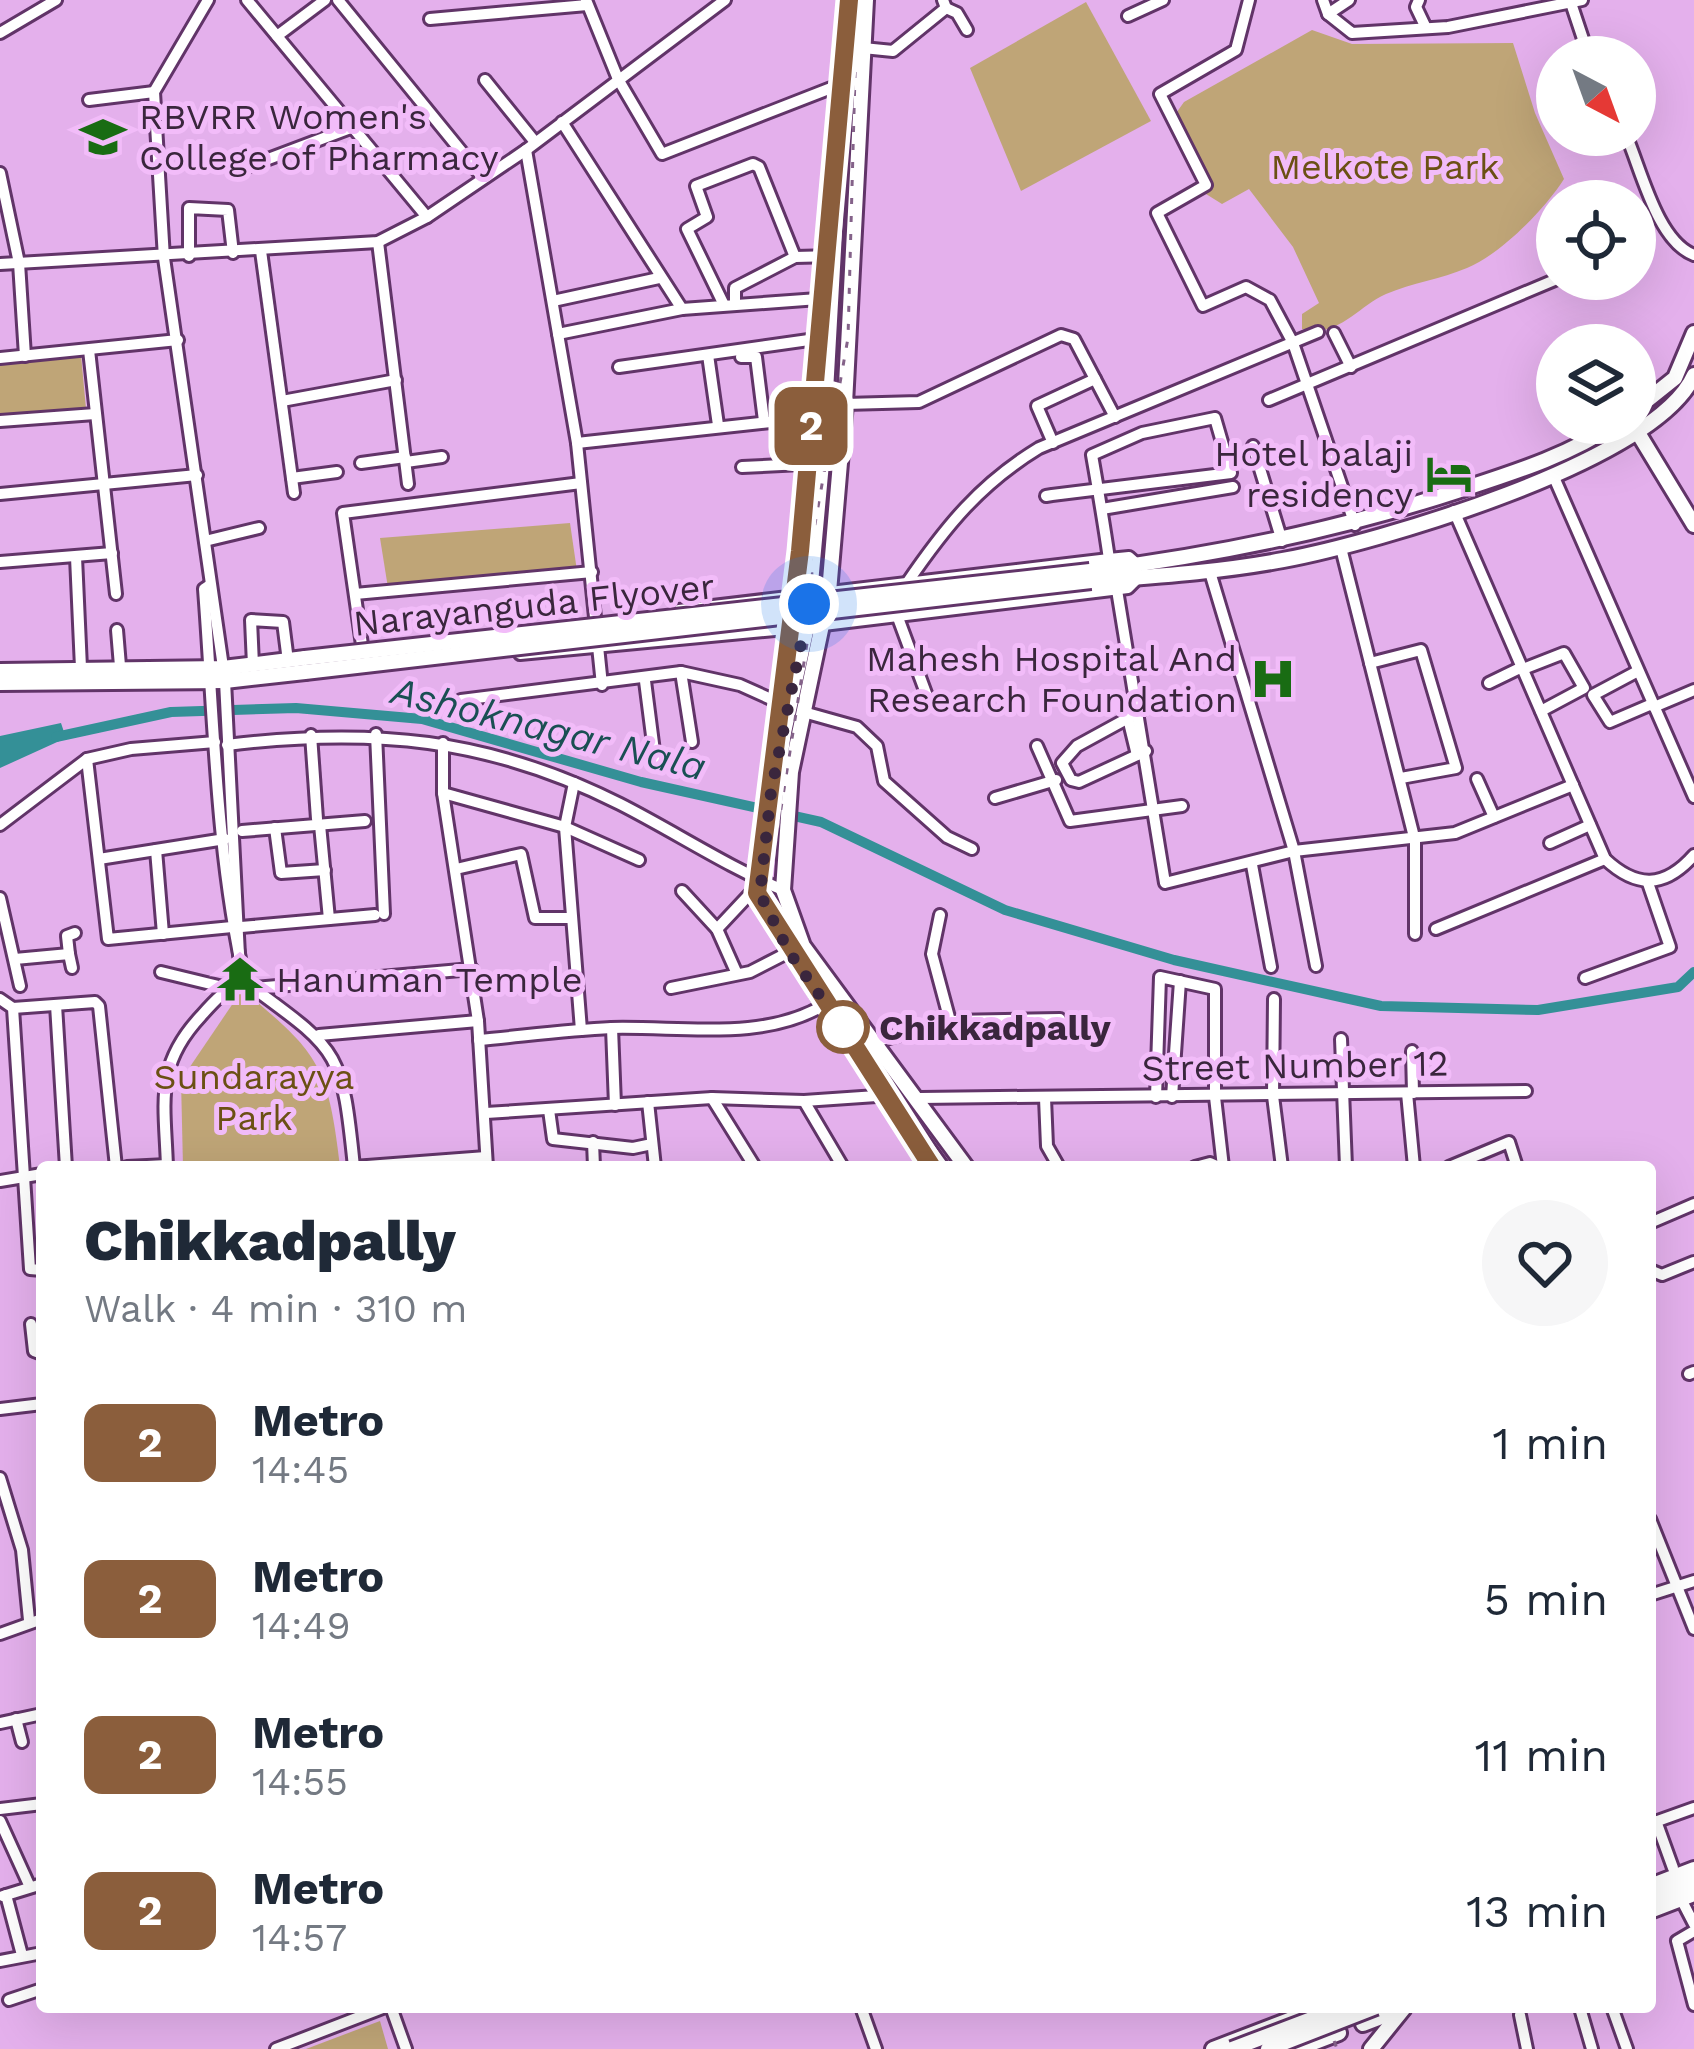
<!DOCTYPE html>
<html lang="en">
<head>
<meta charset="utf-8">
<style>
  body { margin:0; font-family:"Work Sans",sans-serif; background:#f6f6f7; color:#1f2937; height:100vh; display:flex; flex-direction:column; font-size:45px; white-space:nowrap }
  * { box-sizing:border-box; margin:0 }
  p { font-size:39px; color:#747a83 }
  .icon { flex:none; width:66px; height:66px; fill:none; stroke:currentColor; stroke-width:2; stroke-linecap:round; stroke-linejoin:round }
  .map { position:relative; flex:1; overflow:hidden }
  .panel { position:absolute; left:36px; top:1161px; width:1620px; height:852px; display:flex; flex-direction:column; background:#fff; border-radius:12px; box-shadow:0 12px 48px #0002 }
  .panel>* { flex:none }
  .badge { padding:0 24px; border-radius:18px; font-size:42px; line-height:78px }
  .needle { width:78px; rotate:139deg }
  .buttons { position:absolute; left:1536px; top:36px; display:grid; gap:24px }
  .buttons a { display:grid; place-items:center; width:120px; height:120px; border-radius:50%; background:#fff; box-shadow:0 12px 48px #0002; font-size:60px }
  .you { position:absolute; width:60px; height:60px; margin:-30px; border:9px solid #fff; border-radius:50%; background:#1a73e8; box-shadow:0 0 0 18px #1a73e833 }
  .map>.badge { position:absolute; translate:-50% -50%; box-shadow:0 0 0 6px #fff }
  .round { display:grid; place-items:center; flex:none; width:126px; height:126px; border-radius:63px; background:#f6f6f7 }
  .headline { display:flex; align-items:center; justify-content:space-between; height:204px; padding:0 48px }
  h1 { font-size:57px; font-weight:800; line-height:90px }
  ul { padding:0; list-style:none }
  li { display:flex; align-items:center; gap:36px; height:156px; padding:0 48px }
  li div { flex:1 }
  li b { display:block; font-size:45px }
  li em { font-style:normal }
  li .badge { min-width:132px; font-weight:700; text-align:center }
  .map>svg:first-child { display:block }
</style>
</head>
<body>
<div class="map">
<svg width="1694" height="2049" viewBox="0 0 1694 2049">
  <rect width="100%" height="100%" fill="#e4b0ec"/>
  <g fill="#bfa577">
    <path d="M1086,2L1151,121L1021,191L970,68Z"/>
    <path d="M1312,30L1352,44L1513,43L1535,113L1564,179C1545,209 1501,254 1467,268C1441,279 1412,283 1386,294C1357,307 1337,339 1302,329V314L1319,303L1293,247L1249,189L1222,204L1206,194L1174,116L1184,102Z"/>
    <path d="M81,355L86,409L0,416V363Z"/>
    <path d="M570,523L577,571L388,588L380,538Z"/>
    <path d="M242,990C320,1053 328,1067 340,1167H183L181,1080Z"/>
    <path d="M380,2021L388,2049H306Z"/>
  </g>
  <path fill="#349097" d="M61,723L66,738L0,768V736Z"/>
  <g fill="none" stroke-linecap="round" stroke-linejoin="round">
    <path stroke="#349097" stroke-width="10" d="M56,737L171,712L296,708L422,719L641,782L821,822L1005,910L1174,960L1381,1006L1538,1010L1678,987L1694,972"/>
    <g stroke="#613468" stroke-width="16">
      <g id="minor">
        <path d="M208,0L154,92L164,258L225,681L239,955"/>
        <path d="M247,0L427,217"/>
        <path d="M338,0L483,178"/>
        <path d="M586,0L618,79L662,154L844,83"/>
        <path d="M1249,0L1236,50L1160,94L1206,185L1157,213L1203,306L1246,287L1270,300L1293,343L1355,525"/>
        <path d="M1323,0L1328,14L1352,33L1448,27L1582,0"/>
        <path d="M1419,0L1416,7L1426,28"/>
        <path d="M1571,3L1589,57"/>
        <path d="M946,8L957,13L967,30"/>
        <path d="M1328,14L1349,0"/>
        <path d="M1128,16L1163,0"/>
        <path d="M430,19L587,5"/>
        <path d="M0,33L56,0"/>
        <path d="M277,36L325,0"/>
        <path d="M863,48L893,51L946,8L943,0"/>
        <path d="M485,80L535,142"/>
        <path d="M89,100L154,92"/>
        <path d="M562,122L682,309"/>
        <path d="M1626,135C1641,169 1657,241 1694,255"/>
        <path d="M526,150L577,443L602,685"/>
        <path d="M239,170L353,127"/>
        <path d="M0,173L19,263L25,356"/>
        <path d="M1550,231L1557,246"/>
        <path d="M378,242L408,484"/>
        <path d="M261,251L294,493"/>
        <path d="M189,256V208L228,210L233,253"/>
        <path d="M0,264L378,242L427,217L526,150L725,0"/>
        <path d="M553,301L659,278"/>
        <path d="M735,304V288L795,257"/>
        <path d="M724,305L687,229L707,217L696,186L753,164L759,167L795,257L834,256"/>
        <path d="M1334,333L1351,367"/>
        <path d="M558,334L682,309L832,298"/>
        <path d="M89,350L116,594"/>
        <path d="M708,355L718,425"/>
        <path d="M741,357H756L764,421"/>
        <path d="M0,358L178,340"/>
        <path d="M619,367L830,337"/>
        <path d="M1269,400L1557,279"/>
        <path d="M282,401L396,380"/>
        <path d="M0,421L95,414"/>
        <path d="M577,443L825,416L845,404L919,402L1061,335L1074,339L1115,417"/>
        <path d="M1053,443L1037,406L1095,379"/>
        <path d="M1253,446L1282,541"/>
        <path d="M406,462L442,457"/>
        <path d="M361,463L405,457"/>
        <path d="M742,467L822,463"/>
        <path d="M1553,475L1694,797"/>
        <path d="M292,478L337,472"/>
        <path d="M0,494L197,475"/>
        <path d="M1046,496L1052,495L1231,473L1215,418L1142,433L1092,455C1098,489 1104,524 1109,559"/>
        <path d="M1102,509L1233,487"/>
        <path d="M1454,511L1605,859C1636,888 1664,889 1694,855"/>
        <path d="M205,541L259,528"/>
        <path d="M1341,548L1415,841V934"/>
        <path d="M76,557L81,668"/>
        <path d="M0,562L112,553"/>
        <path d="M1210,572L1294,851L1316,966"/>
        <path d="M907,583C946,526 980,484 1039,448L1318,332"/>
        <path d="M210,585L204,589C214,719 216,856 245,982"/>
        <path d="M1117,590L1165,883L1294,851L1455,833L1573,785"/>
        <path d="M355,594L592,572"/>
        <path d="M679,610L1109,559L1129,557L1138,565"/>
        <path d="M897,615L927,696"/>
        <path d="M117,630L120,666"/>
        <path d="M362,645L343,513L581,483"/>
        <path d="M520,654L807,627L1128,588L1139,577"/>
        <path d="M1370,663L1421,650L1456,768L1401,778"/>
        <path d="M253,665L251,620L283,622L288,661"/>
        <path d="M1523,669L1564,653L1584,688L1541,711"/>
        <path d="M1638,671L1593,695L1610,722L1652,704"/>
        <path d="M681,672L692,742"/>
        <path d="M645,681L655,759"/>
        <path d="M1489,683L1522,667"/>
        <path d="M461,700L681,672L740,685L791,708"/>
        <path d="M1654,707L1694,690"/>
        <path d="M1141,711L1077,746L1062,763L1071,780L1079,782L1146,751"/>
        <path d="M807,713L857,727L877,746L884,781L947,837L972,849"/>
        <path d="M1128,718L1137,755"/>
        <path d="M376,734L384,914"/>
        <path d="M311,735L317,819"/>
        <path d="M443,743V793L478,1021L487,1167"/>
        <path d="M227,745C371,727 489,738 620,804C675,832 726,866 783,890"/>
        <path d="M1037,746L1070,821L1182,806"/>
        <path d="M87,759L108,939L232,927"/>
        <path d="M1477,779L1494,817"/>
        <path d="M574,783L565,827L581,1030"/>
        <path d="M443,793L565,827L639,860"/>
        <path d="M995,798L1056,780"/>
        <path d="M0,825L87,759L131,749L215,742"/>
        <path d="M320,825L329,919"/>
        <path d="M275,828L281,873L325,870"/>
        <path d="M242,831L365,821"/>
        <path d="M1550,843L1590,825"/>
        <path d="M156,850L163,934"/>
        <path d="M99,859L225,839"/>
        <path d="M1252,865L1271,967"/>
        <path d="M456,869L521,854L535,918H571"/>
        <path d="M682,891L717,929L737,974"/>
        <path d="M0,898L20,986"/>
        <path d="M940,915L932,954L950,1021"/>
        <path d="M241,927L375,915"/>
        <path d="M717,929L762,881"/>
        <path d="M1436,929L1605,859"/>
        <path d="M69,954L67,936L75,933"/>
        <path d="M15,959L69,954L72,968"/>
        <path d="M161,972L227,988"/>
        <path d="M1585,978L1670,947L1648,883"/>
        <path d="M245,982C339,1051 342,1048 354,1167L486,1157"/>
        <path d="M254,988L472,969"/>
        <path d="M671,988L750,972L789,952"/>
        <path d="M0,999L13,1008L30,1269L42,1270"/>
        <path d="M1274,999L1273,1096L1282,1167"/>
        <path d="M56,1005L66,1167"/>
        <path d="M13,1008L95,1002L99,1006L116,1167"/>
        <path d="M612,1028L615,1105"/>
        <path d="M319,1035L478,1021"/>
        <path d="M1341,1039L1346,1167"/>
        <path d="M479,1040C523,1036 567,1030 611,1028C682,1026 762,1042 824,1005"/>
        <path d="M871,1043L950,1021L1060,1019"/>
        <path d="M1412,1051L1413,1093"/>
        <path d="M1407,1093L1414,1167"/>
        <path d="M1156,1097L1160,977L1215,989V1097L1223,1167"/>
        <path d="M1172,1097L1180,981"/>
        <path d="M712,1098L755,1167"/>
        <path d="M920,1098L1526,1091"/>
        <path d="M1045,1098L1047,1146L1059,1167"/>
        <path d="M804,1101L843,1167"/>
        <path d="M648,1102L655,1167"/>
        <path d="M549,1110L553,1139L633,1148L652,1144"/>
        <path d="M486,1113L712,1098L804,1101L891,1095"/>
        <path d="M593,1142L594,1167"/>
        <path d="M127,1167L167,1165"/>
        <path d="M167,1167C165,1103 154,1066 201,1016C215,1000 225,989 245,982"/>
        <path d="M918,1167L934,1157"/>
        <path d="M1195,1167L1210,1163L1219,1167"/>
        <path d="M1449,1167L1509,1142L1517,1167"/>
        <path d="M0,1181L42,1174"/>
        <path d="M1650,1223L1694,1204"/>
        <path d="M1650,1270L1662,1275L1694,1262"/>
        <path d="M31,1324L34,1351L42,1354"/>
        <path d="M1689,1374L1694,1372"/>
        <path d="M0,1409L42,1404"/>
        <path d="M0,1478L22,1550L29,1620"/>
        <path d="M1650,1519L1694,1629"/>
        <path d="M1650,1595L1694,1581"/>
        <path d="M0,1634L42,1619"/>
        <path d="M16,1719L22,1742"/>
        <path d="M0,1723L42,1714"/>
        <path d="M0,1809L42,1804"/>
        <path d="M0,1821L30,1887"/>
        <path d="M1656,1821L1673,1868"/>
        <path d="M1652,1823L1694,1808"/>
        <path d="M6,1895L22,1955"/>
        <path d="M3,1896L42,1884"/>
        <path d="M1681,1899L1694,1924"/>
        <path d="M1694,1931L1677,1941L1694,2005"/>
        <path d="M0,1961L42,1953"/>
        <path d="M9,2000L42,1989"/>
        <path d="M391,2007L406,2049"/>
        <path d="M861,2007L876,2049"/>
        <path d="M1612,2007L1627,2049"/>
        <path d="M1580,2008L1592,2049"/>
        <path d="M1520,2015L1527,2049"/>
        <path d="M276,2049L385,2007"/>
      </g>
    </g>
    <g stroke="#613468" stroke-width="20">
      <g id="major">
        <path d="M848,0L822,463L807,627L771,792L760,894L824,1005L941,1167"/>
        <path d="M866,0L845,404L829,592L791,772L783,890L803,946L966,1167"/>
        <path d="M1635,410L1675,378L1694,333"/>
        <path d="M1632,423L1694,525"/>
        <path d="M1090,571C1216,555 1335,531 1457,491C1512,473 1568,456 1617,423"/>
        <path d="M1091,581C1156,576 1219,572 1283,560C1375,543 1656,462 1694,375"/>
        <path d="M0,671L223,668L305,658"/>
        <path d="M0,683L225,681L305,672"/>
        <path d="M1650,1886L1694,1869"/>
        <path d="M1650,1898L1694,1881"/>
        <path d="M1650,1911L1694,1894"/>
        <path d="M1363,2024L1397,2011"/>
        <path d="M1213,2049L1323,2007"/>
        <path d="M1297,2049L1339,2033"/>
        <path d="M1371,2049L1404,2008"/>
      </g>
    </g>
    <use href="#minor" stroke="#fff" stroke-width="10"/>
    <use href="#major" stroke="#fff" stroke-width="14"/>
    <g stroke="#846289" stroke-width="3" stroke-dasharray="6 12" stroke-linecap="butt">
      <path d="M857,0L848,338L810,552L814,599L768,891L945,1167"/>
      <path d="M804,501L836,143"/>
      <path d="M782,692L799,555"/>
      <path d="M1322,2007L1337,2049"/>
    </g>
    <g stroke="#613468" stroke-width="20" stroke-linecap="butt">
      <g id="major-bridge">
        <path d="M305,658L1090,571"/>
        <path d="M305,672L1091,581"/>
        <path d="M1232,2049L1343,2007"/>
        <path d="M1268,2049L1376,2007"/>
      </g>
    </g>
    <use href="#major-bridge" stroke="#fff" stroke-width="14"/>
  </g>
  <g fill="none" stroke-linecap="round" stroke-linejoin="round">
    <g stroke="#fff" stroke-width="27">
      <path id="line" d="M849,0L800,551L757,893L932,1167"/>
    </g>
    <use href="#line" stroke="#8b5e3c" stroke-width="18"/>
    <path stroke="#3a263d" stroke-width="12" stroke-dasharray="0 21.6" d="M809,604L771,792L760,894L789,952L849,1037L843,1027"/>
  </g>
  <defs>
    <g id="university-bare" transform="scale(3.6)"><path d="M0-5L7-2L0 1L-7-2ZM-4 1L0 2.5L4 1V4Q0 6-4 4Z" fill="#196c13" stroke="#f2bcf9" stroke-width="2.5" paint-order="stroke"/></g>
    <g id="hotel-bare" transform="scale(3.6)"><path d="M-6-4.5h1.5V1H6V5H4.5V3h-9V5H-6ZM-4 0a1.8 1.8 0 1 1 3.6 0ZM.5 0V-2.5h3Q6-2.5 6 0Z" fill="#196c13" stroke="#f2bcf9" stroke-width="2.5" paint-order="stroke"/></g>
    <g id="hospital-bare" transform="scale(3.6)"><path d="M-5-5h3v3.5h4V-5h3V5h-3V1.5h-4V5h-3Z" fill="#196c13" stroke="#f2bcf9" stroke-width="2.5" paint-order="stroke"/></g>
    <g id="temple-bare" transform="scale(3.6)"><path d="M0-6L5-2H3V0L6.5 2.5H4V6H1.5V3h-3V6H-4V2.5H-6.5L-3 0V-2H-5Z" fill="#196c13" stroke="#f2bcf9" stroke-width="2.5" paint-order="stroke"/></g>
  </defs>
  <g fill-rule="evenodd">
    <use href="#university-bare" x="103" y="137"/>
    <use href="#hotel-bare" x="1449" y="474"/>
    <use href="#hospital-bare" x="1273" y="679"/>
    <use href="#temple-bare" x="240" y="979"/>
  </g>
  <circle fill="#fff" stroke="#8b5e3c" stroke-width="6" cx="843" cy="1027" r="24"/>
  <g text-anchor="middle" stroke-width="10" stroke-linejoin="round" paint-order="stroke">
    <g font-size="36" fill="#3a263d" stroke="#f2bcf9" text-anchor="start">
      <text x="139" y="129">RBVRR Women's<tspan x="139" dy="41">College of Pharmacy</tspan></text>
      <text x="1413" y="466" text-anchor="end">Hotel balaji<tspan x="1413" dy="41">residency</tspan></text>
      <text x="1237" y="671" text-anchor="end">Mahesh Hospital And<tspan x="1237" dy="41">Research Foundation</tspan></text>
      <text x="276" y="992">Hanuman Temple</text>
    </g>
    <g font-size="36" fill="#6b5014" stroke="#f2bcf9">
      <text x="1385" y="179">Melkote Park</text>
      <text x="254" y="1089">Sundarayya<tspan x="254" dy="41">Park</tspan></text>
    </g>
    <g font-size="36" fill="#3a263d" stroke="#f2bcf9">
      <text transform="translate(534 604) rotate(-6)" y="13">Narayanguda Flyover</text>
      <text transform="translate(1295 1065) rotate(-1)" y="13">Street Number 12</text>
    </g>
    <g font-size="36" font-weight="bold" fill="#3a263d" stroke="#f2bcf9" text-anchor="start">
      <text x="879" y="1040">Chikkadpally</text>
    </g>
    <g font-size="39" font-style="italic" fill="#1a4f53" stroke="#f2bcf9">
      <text transform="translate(549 728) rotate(14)" y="14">Ashoknagar Nala</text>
    </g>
  </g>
</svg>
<div class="buttons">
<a><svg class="needle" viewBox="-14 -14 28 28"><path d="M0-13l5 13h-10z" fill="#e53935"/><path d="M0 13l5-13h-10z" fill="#747a83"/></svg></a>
<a><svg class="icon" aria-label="locate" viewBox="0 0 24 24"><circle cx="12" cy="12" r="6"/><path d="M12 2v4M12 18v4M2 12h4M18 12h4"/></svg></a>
<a><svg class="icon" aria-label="layers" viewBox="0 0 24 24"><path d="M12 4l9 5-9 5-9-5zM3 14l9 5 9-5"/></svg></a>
</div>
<div class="you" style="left:809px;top:604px"></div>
<b class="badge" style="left:811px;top:426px;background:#8b5e3c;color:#fff">2</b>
<section class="panel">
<div class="headline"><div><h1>Chikkadpally</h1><p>Walk · 4 min · 310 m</p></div><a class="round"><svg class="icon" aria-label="heart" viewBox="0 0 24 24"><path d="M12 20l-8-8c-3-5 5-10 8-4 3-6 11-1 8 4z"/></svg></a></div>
<ul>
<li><span class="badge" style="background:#8b5e3c;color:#fff">2</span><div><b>Metro</b><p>14:45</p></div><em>1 min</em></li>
<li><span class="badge" style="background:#8b5e3c;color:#fff">2</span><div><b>Metro</b><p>14:49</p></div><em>5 min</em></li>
<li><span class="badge" style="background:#8b5e3c;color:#fff">2</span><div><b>Metro</b><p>14:55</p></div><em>11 min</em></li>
<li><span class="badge" style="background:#8b5e3c;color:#fff">2</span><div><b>Metro</b><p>14:57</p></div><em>13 min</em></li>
</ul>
</section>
</div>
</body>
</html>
